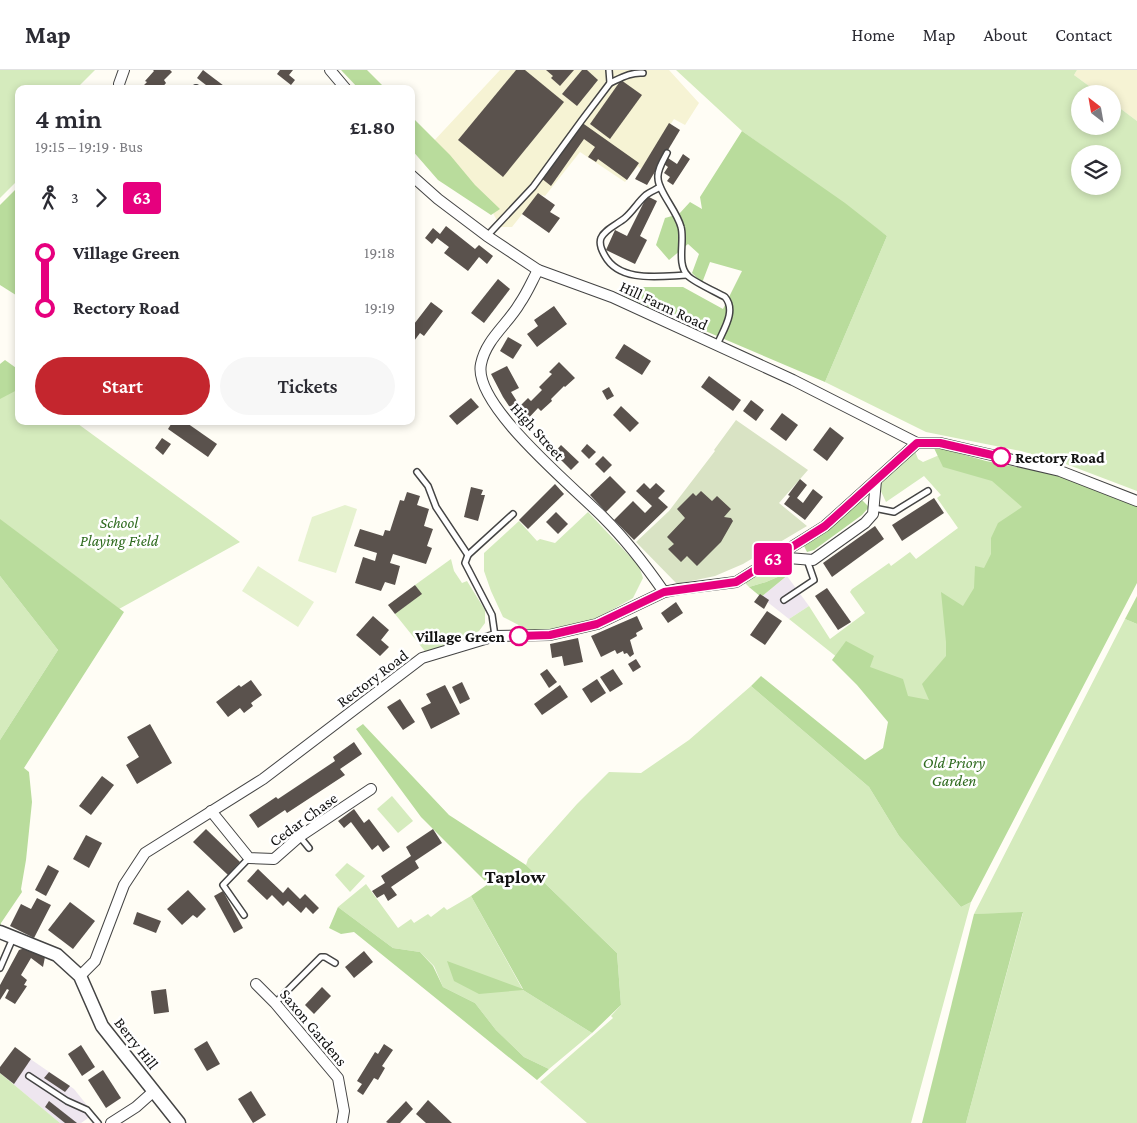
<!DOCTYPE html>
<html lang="en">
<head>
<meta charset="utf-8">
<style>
  body { margin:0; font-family:"Crimson Pro",serif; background:#f7f7f7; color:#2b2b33; height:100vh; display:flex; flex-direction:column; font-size:19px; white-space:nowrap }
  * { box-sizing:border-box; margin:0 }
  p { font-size:16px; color:#7c7c81 }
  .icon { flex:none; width:28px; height:28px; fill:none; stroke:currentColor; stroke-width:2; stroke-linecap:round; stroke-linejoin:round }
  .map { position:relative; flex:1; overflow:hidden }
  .details { position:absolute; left:15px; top:15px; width:400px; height:340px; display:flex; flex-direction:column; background:#fff; border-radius:10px; box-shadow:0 2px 8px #0003 }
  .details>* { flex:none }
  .badge { padding:0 10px; border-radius:4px; font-size:18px; line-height:32px }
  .needle { width:32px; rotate:329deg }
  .buttons { position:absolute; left:1071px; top:15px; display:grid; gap:10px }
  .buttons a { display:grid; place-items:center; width:50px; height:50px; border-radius:50%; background:#fff; box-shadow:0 2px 8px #0003; font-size:25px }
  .map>.badge { position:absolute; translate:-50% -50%; box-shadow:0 0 0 2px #fff }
  .legs { display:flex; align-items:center; gap:8px; height:55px; padding:0 20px; font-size:16px }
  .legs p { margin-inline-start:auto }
  .summary { display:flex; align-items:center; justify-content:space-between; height:85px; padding:0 20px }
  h1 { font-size:28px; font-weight:600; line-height:38px }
  .primary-button { display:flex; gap:10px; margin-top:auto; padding:10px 20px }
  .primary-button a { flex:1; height:58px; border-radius:30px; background:#c4262e; color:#fff; font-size:20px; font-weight:600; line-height:58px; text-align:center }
  .primary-button a+a { background:#f7f7f7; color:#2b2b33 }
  ul { padding:0 20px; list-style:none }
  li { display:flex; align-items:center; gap:18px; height:55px; font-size:19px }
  li i { display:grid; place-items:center; width:8px; height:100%; margin:0 6px; background:currentColor }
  li i::after { content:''; width:12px; height:12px; margin:-6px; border:4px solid; border-radius:50%; background:#fff }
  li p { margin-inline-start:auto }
  li:first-child i { background:linear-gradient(#0000 50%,currentColor 0) }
  li:last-child i { background:linear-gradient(currentColor 50%,#0000 0) }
  header { display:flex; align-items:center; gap:30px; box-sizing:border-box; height:70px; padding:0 25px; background:#fff; border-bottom:1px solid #e1e1e2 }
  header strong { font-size:24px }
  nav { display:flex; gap:28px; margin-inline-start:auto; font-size:18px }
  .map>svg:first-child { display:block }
</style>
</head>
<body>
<header>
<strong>Map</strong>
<nav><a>Home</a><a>Map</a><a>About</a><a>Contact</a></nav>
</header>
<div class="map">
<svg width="1137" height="1053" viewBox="0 0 1137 1053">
  <rect width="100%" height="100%" fill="#fffdf5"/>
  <g fill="#eee6ef">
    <path d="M787,506L809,536L789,549L761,527Z"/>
    <path d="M23,984L74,1019L94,1044L81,1053H60L6,1008Z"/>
  </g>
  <g fill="#f6f3d4">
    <path d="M500,0H669L699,33L685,55L674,49L641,99L638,96L625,112L580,82L545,126L538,124L512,157H500L492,141L431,74Z"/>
    <path d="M1077,0H1137V51L1113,33L1112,24H1100L1074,5Z"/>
  </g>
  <g fill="#d5ebbd" fill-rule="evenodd">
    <path d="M0,0H95L76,19H19V109L0,128Z"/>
    <path d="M676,0H1077L1074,5L1100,24H1080V56H1112L1113,33L1137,51V421L1066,394L1021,381L926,362L825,312L887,166L742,61ZM1080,84H1112V116H1080Z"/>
    <path d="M0,308L19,312V351H74L240,472L119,539L107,530L0,450Z"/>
    <path d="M915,381L918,389L923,392L944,383L1036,402L981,568L917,651L789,549L809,536L830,569L865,543L850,522L852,519L889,493L891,496L910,482L916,489L958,458L937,428L941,425L924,406L886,432L879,417L887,395Z"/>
    <path d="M588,442L639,496L643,508L633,528L599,547L567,558L532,562L503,547L491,521L484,501V483L519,451L537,471L540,469L555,473Z"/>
    <path d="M451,489L454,501L462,513L467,511L485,540V553L479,561L428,585L395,544L421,524L415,515Z"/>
    <path d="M786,496L794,500L766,512L749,517L745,513L765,497Z"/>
    <path d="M0,506L58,580L0,670Z"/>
    <path d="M1125,549L1137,554V1053H966L1023,843L974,844Z"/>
    <path d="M751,616L869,717L899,766L961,837L971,832L911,1053H587L540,1012L613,948L611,946L621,935L617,883L526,795L528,789L577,734L609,702L641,703L689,670Z"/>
    <path d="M392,726L413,751L398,763L377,739Z"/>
    <path d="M347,793L365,806L350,822L335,805Z"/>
    <path d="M366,814L398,858L411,849L414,853L428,844L431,847L444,837L447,840L471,826L523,920L592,963L549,999L524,987L496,960L475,933L443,917L434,896L420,882L393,878L338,837Z"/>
    <path d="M0,1003L60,1053H0Z"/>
  </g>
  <g fill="#b9dc9c">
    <path d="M341,0H367L386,19H359Z"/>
    <path d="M411,46L450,85L475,115L500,139L491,145L438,110L411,79Z"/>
    <path d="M742,61L845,133L887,166L825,312L623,226L637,217H683L723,239L742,201L710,192L702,213L692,203L699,184L688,174L669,190L656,175L665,148L679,144L690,132L702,139L700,127Z"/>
    <path d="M19,116V227L0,215V135Z"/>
    <path d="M5,290L19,300V319L0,329V294Z"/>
    <path d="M933,376L986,391L1079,409L1111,420L1137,436V513L971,832L961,837L899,766L869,717L751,616L761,606L865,690L883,678L888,652L857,615L832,590L846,571L874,586L870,597L903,609L908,626L929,630L922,614L946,586V572L941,522L963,536L974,518L975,496L984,498L991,484V468L998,453L1022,437L992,411L943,397Z"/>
    <path d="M860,428L869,437L862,445L814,480L807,482L803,474L843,447Z"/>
    <path d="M0,449L124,542L24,698L29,702L32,732L26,790L21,819L22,822L1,853L0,859V670L58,580L0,506Z"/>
    <path d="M794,500L761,527L749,517L766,512Z"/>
    <path d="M1137,526V554L1125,549Z"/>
    <path d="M363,654L449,745L526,795L617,883L621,935L592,963L523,920L479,924L454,911L447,891L523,919L471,826L488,814L421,747L356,659Z"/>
    <path d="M338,837L393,878L420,882L433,896L443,917L475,933L496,960L524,987L549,999L537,1010L354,862L341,864L329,858Z"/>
    <path d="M1023,842L966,1053H922L974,844Z"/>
  </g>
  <path fill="#d9e3c4" d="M736,350L808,400L779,433L807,456L743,494L715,506L677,514L636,472L669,441L715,381L714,380Z"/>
  <g fill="#e6f2cf">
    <path d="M345,435L357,439L336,503L298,491L312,447Z"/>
    <path d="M258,496L314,532L298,557L242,521Z"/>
  </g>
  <g fill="#5a524d">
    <path d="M153,0H170L172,2L164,10L166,13L161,19H140L147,12L145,11L154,1Z"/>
    <path d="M203,0L228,19H211L197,8Z"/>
    <path d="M280,0H293L289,5L295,10L291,15L277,4Z"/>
    <path d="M516,0H525L564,32L503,107L458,70Z"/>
    <path d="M546,0H574L560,16L551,8L553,6Z"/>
    <path d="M582,0H587L598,10L577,36L562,24Z"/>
    <path d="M621,10L642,25L610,69L590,54Z"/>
    <path d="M581,52L639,93L627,110L598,89L596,92L588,87L595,77L584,69L551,116L541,108Z"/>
    <path d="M669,53L680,60L647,115L635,109Z"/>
    <path d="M683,84L690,89L673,115L667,111L670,107L664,103L668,97L664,94L668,88L677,94Z"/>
    <path d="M538,123L555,135L550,142L560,148L549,163L522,144Z"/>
    <path d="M647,126L657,131L640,166L647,170L635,194L606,180L615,160L627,166Z"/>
    <path d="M446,156L475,179L479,175L493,186L487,194L479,187L468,201L444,183L449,177L437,168L432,174L425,168L433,158L440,164Z"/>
    <path d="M498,209L510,219L484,253L471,243Z"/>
    <path d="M431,232L443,241L424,266L420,263L411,275V258Z"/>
    <path d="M554,236L567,254L537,277L527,264L538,256L534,250Z"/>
    <path d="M508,267L522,275L513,289L500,281Z"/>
    <path d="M624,274L651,291L642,305L615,288Z"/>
    <path d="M559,292L575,308L565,317L564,316L551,329L552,331L541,341L538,338L524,353L513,342L503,327L491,304L507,296L519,318L511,322L520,336L528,328L531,331L542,320L539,317L552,304L549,302Z"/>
    <path d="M709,306L741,330L733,341L701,317Z"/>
    <path d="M609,317L614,326L607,330L602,321Z"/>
    <path d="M471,328L479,337L457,355L449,346Z"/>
    <path d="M751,330L764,340L756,351L743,341Z"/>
    <path d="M621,336L639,353L630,362L613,345Z"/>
    <path d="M782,343L798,355L786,371L770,359Z"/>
    <path d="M173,351H184L217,374L208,387L168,359Z"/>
    <path d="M830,357L844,368L827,391L813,380Z"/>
    <path d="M162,368L171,374L163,385L155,378Z"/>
    <path d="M587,374L596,382L589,389L581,381Z"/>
    <path d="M561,375L579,392L571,400L554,383Z"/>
    <path d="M603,386L612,395L604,403L595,394Z"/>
    <path d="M610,406L626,422L606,442L590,425Z"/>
    <path d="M800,409L807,415L797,428L803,433L813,419L823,427L805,450L784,434L790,426L788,425Z"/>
    <path d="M644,413L650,419L656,413L665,421L658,428L668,437L634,470L614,450L633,431L645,443L652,436L636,421Z"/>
    <path d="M555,414L564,424L528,459L519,450Z"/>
    <path d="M471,417L483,420L481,425H485L478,451L464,447Z"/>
    <path d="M701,421L712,431L717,426L731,439L724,447L731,448L733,451L721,472L697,496L687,486L681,492L668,479L674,474L667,467L685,448L677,439L693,423L696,426Z"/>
    <path d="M407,422L420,426L417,435L429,439L424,456L433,459L427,476L432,478L426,494L393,484L390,493L400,496L395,515L385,512L381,521L355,513L363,487L375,491L377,483L354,476L360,459L383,466L385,460L390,461L400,430L404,431Z"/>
    <path d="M934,428L944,443L902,471L892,455Z"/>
    <path d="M556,442L568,454L558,464L546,452Z"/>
    <path d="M875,456L884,469L832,507L823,493Z"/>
    <path d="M415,515L422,524L395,544L388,535Z"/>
    <path d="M827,518L851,552L838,560L815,526Z"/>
    <path d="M760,524L769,530L764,539L754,532Z"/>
    <path d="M676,532L683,543L668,553L661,543Z"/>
    <path d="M767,541L782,551L765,575L750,565Z"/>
    <path d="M373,546L389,560L381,570L389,577L380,586L356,565Z"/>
    <path d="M637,546L643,559L636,563L637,566L630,570L634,584L630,587L627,583L624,584L623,581L617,584L615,580L601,587L591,566Z"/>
    <path d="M578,568L583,592L564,596L562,586L552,588L550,574Z"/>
    <path d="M636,589L641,597L633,602L628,594Z"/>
    <path d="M547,599L557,612L549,618L540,604Z"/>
    <path d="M613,599L623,614L610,622L600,607Z"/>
    <path d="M597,609L606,623L591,633L582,619Z"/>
    <path d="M251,610L262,625L251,633L253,636L244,643L240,638L228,647L216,632L239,615L241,617Z"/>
    <path d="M462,612L470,629L460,634L452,617Z"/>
    <path d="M445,615L460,644L431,659L421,638L431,633L426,624Z"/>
    <path d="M560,615L568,627L542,645L534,634Z"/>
    <path d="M400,629L415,652L403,660L387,637Z"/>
    <path d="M150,654L172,693L137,714L126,695L139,687L127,667Z"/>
    <path d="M354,672L362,684L340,699L345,705L287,743L285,740L258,758L249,745L276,727L278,729L335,691L333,687Z"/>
    <path d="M102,706L114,715L91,745L79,736Z"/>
    <path d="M354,739L364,753L369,749L390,777L383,782L378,775L372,780L351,752L344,758L338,751Z"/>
    <path d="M206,759L240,792L228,805L193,772Z"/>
    <path d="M433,759L442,773L415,791L419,798L391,817L397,825L388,831L384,824L377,828L372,821L385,813L381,806L411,786L406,777Z"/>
    <path d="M86,765L102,773L89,798L73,789Z"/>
    <path d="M48,795L59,801L46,826L35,820Z"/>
    <path d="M258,799L283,823L288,817L300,829L305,824L319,838L313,844L306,837L301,843L288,831L283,836L272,825L267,830L247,811Z"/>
    <path d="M188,820L206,839L197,848L193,845L182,855L167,839Z"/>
    <path d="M223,821L243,858L234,863L214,826Z"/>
    <path d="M37,828L51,835L34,868L10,856L21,834L31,839Z"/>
    <path d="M70,832L95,851L73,879L48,860Z"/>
    <path d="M137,842L161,851L156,863L133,854Z"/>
    <path d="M25,878L45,887L43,897L31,888L21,905L27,910L24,915L27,916L15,934L5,928L9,920L7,919L0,930V915L19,880Z"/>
    <path d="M364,881L373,892L354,908L345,897Z"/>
    <path d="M322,917L331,926L314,944L305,935Z"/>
    <path d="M166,919L169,942L154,944L151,921Z"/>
    <path d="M207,971L220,994L207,1001L194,979Z"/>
    <path d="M384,974L393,980L382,996L385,998L378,1010L374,1008L363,1025L357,1021L362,1014L357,1011L375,982L378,984Z"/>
    <path d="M81,975L95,997L82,1006L68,984Z"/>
    <path d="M15,977L31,989L14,1014L0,1003V997Z"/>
    <path d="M103,1000L121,1028L106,1038L88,1010Z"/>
    <path d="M49,1002L70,1016L65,1022L44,1008Z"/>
    <path d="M251,1021L266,1045L253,1053L238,1029Z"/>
    <path d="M428,1030L452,1053H426L416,1044Z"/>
    <path d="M49,1031L77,1053H65L45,1037Z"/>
    <path d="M406,1031L413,1039L400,1053H388L386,1052Z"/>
  </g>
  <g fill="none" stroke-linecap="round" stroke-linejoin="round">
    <g stroke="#444" stroke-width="8">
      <g id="service">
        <path d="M610,13C621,8 631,2 643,3"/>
        <path d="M196,18V19"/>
        <path d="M667,83C663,91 657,100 658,108C658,121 677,141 681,157C685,171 676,194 688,206C694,212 716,222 725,227C737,241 723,260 717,275"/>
        <path d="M660,117C655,120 650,122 646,125C638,132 633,141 625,148C618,154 605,159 601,168C599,173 602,181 605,186C620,213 660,206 687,205"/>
        <path d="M487,166L533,117L582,50L610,13L609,0"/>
        <path d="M417,402L428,416L436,437L468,485"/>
        <path d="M874,438L894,442L928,421"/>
        <path d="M784,530L814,510L807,490"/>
        <path d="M495,566L492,545L465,493L468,485L513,444"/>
        <path d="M300,767L309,778"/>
        <path d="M244,845L223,815L249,788"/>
        <path d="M0,898L13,868"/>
        <path d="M275,933L321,887H325L335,893"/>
        <path d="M29,1006L67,1031L87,1040L98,1053"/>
      </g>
    </g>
    <g stroke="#444" stroke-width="12">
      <g id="minor">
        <path d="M330,0L346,19"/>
        <path d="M120,19L119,14L124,0"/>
        <path d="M411,105L438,129L487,166L538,200L612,227L793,310L917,373H940L1060,401L1137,431"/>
        <path d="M538,200C532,211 527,223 520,233C508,254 486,269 481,294C472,335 576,419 604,448C626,470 646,496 664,522"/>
        <path d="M776,487L813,490L865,453L873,444L876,410"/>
        <path d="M211,741L249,788L274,789L299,767L371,719"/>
        <path d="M80,906L95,891L124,815L145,783L263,709L422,588L495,566L550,565L597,554L664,522L679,519L736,512L825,456L917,373"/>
        <path d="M256,914L275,933L338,1008L344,1041L342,1053"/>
        <path d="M111,1053L136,1037L154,1021"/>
      </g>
    </g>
    <g stroke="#444" stroke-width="15">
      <path id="tertiary" d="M0,862L57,885L80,906L102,956L179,1053"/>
    </g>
    <use href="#service" stroke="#fff" stroke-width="5"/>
    <use href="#minor" stroke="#fff" stroke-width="10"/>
    <use href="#tertiary" stroke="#fff" stroke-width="12"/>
  </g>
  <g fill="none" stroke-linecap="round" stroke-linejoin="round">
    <g stroke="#fff" stroke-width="11">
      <path id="line-1" d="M519,566L550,565L597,554L664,522L736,512L825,456L917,373H940L1001,387"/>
    </g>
    <use href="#line-1" stroke="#e6007e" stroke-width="8"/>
  </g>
  <g fill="#fff" stroke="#e6007e" stroke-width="2.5">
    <circle cx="1001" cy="387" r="9"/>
    <circle cx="519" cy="566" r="9"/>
  </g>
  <g text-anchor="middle" stroke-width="5" stroke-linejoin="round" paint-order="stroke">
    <g font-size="16" fill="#111" stroke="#fff">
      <text transform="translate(664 235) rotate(25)" y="6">Hill Farm Road</text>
      <text transform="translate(538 361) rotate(48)" y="6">High Street</text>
      <text transform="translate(372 608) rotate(-37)" y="6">Rectory Road</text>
      <text transform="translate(303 749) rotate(-36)" y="6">Cedar Chase</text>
      <text transform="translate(314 957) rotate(50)" y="6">Saxon Gardens</text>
      <text transform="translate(137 973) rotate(52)" y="6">Berry Hill</text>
    </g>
    <g font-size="16" font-weight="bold" fill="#111" stroke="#fff" text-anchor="start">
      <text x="1015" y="393">Rectory Road</text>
      <text x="505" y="572" text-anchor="end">Village Green</text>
    </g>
    <g font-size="16" font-style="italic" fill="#2f6b1f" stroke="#fff">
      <text x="119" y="458">School<tspan x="119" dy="18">Playing Field</tspan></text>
      <text x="954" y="698">Old Priory<tspan x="954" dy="18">Garden</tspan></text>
    </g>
    <g font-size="19" font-weight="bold" fill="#111" stroke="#fff">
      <text x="515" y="813">Taplow</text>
    </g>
  </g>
</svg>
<div class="buttons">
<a><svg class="needle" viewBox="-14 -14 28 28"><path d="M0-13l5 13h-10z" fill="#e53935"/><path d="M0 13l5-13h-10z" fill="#7c7c81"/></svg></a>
<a><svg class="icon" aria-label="layers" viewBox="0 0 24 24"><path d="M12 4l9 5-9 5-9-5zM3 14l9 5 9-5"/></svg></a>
</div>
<b class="badge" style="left:773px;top:489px;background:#e6007e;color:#fff">63</b>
<section class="details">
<div class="summary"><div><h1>4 min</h1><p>19:15 – 19:19 · Bus</p></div><b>£1.80</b></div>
<div class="legs"><svg class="icon" aria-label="walk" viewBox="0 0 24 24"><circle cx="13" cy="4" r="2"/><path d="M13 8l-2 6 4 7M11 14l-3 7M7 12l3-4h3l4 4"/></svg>3<svg class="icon" aria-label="forward" viewBox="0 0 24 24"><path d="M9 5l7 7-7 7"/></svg><b class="badge" style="background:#e6007e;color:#fff">63</b></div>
<ul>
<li><i style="color:#e6007e"></i><b>Village Green</b><p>19:18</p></li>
<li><i style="color:#e6007e"></i><b>Rectory Road</b><p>19:19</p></li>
</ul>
<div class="primary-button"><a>Start</a><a>Tickets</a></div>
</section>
</div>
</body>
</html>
